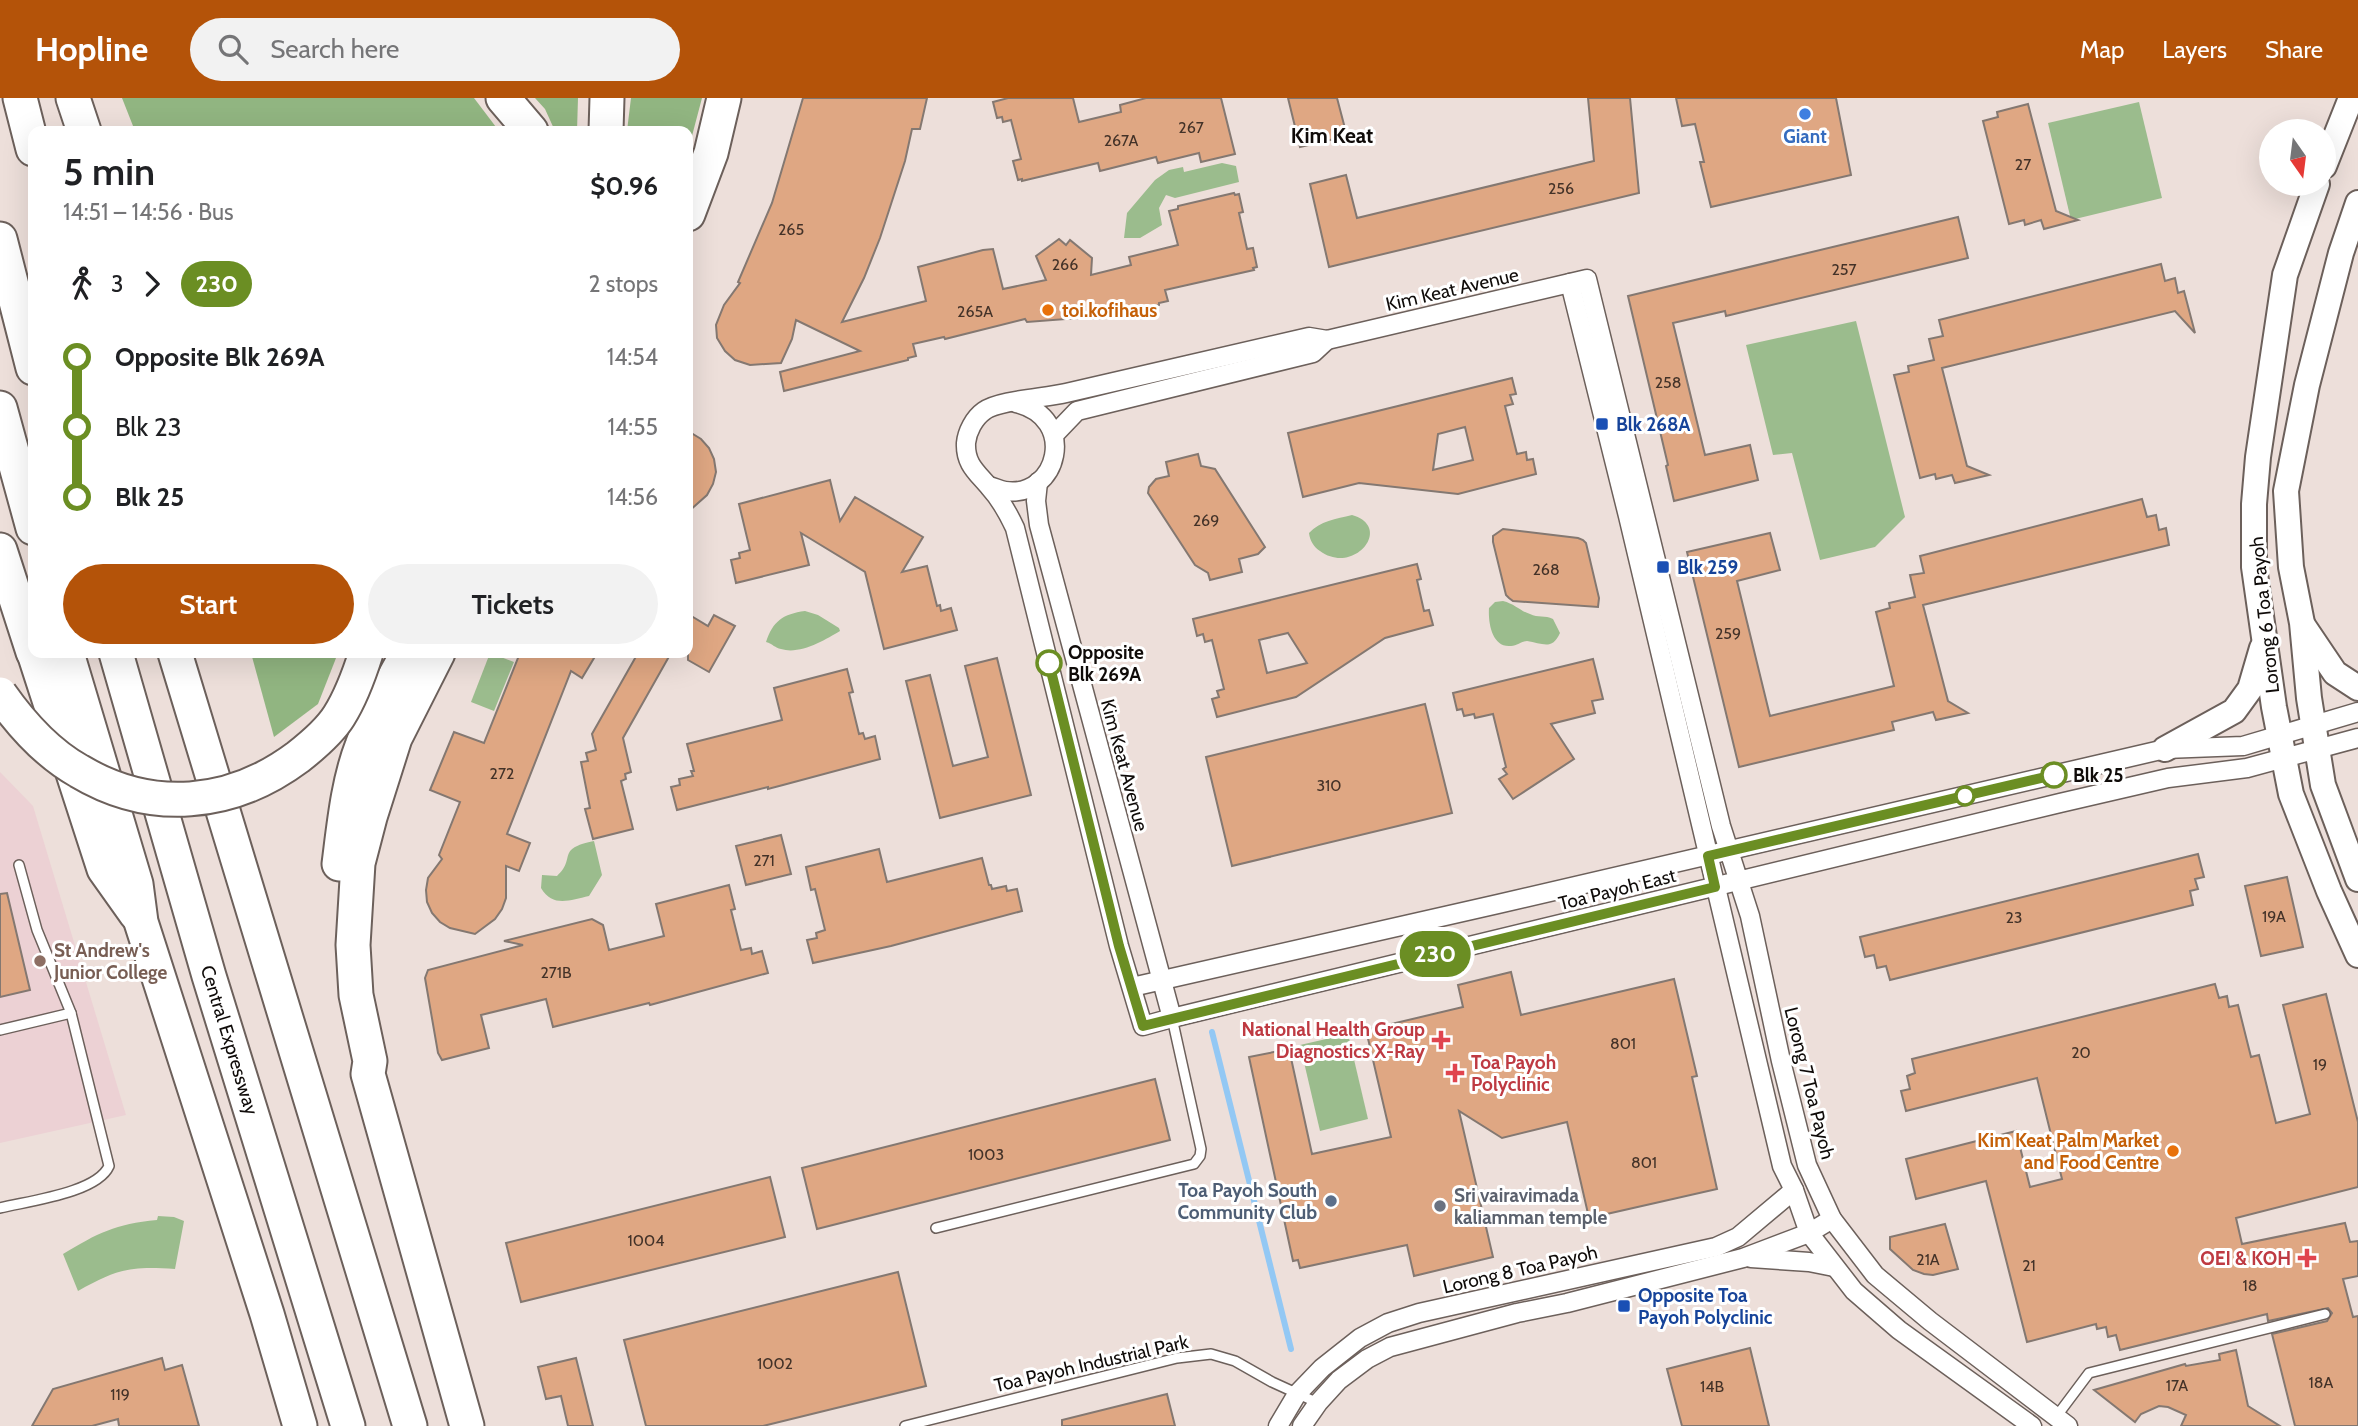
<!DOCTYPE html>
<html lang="en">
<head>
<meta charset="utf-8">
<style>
  body { margin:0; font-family:Cabin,sans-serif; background:#f2f2f2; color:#202124; height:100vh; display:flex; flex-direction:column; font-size:26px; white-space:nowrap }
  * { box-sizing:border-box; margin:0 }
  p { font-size:23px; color:#757577 }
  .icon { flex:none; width:38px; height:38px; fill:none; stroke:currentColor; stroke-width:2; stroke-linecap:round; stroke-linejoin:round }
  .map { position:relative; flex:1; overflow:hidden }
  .sheet { position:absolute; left:28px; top:28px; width:665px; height:532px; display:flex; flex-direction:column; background:#fff; border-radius:14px; box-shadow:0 7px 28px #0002 }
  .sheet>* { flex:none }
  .badge { padding:0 14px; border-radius:23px; font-size:24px; line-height:46px }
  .needle { width:46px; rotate:166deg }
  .controls { position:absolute; left:2259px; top:21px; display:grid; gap:14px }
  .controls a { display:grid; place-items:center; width:77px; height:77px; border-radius:50%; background:#fff; box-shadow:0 7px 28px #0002; font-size:35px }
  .map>.badge { position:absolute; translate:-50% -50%; box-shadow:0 0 0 4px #fff }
  .legs { display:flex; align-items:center; gap:10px; height:77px; padding:0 35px; font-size:23px }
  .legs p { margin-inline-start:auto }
  .head { display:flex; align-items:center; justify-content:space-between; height:119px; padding:0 35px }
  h1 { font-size:38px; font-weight:600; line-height:52px }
  .primary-button { display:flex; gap:14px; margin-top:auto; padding:14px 35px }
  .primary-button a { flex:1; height:80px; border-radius:42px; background:#b45309; color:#fff; font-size:28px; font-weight:600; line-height:80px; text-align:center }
  .primary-button a+a { background:#f2f2f2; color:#202124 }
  ul { padding:0 35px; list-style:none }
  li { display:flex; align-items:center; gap:24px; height:70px; font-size:26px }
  li i { display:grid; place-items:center; width:10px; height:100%; margin:0 9px; background:currentColor }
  li i::after { content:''; width:18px; height:18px; margin:-9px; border:5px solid; border-radius:50%; background:#fff }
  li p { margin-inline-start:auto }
  li:first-child i { background:linear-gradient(#0000 50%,currentColor 0) }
  li:last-child i { background:linear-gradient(currentColor 50%,#0000 0) }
  header { display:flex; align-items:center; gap:42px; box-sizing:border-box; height:98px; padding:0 35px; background:#b45309; color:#fff }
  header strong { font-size:33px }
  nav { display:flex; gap:38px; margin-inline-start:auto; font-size:24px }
  .search { width:490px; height:63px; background:#f2f2f2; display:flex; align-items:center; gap:18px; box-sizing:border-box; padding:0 24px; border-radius:38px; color:#757577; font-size:26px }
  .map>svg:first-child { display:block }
</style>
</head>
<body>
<header>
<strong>Hopline</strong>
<div class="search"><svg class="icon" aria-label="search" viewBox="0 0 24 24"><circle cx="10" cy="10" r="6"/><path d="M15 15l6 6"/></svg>Search here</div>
<nav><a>Map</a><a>Layers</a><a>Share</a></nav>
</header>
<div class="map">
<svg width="2358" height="1328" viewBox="0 0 2358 1328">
  <rect width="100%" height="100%" fill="#eddfda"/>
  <path fill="#ecd1d4" d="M0,674L33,708L126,1017L0,1045Z"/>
  <g fill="#9bbc8d">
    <path d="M2139,4L2162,100L2071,122L2048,25Z"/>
    <path d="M1222,65L1236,68L1239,84L1175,100L1166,97L1159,110L1162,127L1140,140H1124L1127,115L1155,82L1169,72L1183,69L1184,74Z"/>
    <path d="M1856,223L1905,419L1875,449L1820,462L1792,355L1773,357L1746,247Z"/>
    <path d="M1352,417C1394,429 1354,478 1320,453C1314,449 1310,443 1309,435C1320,423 1336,421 1352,417Z"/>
    <path d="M1503,503C1515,506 1520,513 1530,516C1538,520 1545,517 1553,521L1560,535C1552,553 1542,545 1527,543C1522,543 1517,548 1511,548C1492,550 1488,525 1489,510L1495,504Z"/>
    <path d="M805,513L818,517L839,530L840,533C825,542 800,557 781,551C775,550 773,546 766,544C773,523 783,516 805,513Z"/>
    <path d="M490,555L514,564L494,613L471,604Z"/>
    <path d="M594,743L602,777L589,798C570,802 553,810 541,790L542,777L557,778C577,760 555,751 594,743Z"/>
    <path d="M1348,936L1368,1021L1320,1033L1300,947Z"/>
    <path d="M158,1118L174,1119L184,1123L175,1171C130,1168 117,1171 78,1193L63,1156C98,1135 115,1126 157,1122Z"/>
  </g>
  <g fill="#91b581">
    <path d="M122,0H474L499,33H135Z"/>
    <path d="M535,0H578L577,33H555L545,11Z"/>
    <path d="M631,0H702L688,53V33H627Z"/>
    <path d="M251,555H338L318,606L274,639Z"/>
  </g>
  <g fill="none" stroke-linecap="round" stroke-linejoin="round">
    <path stroke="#93c8f4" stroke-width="6" d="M1212,934L1291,1251"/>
  </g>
  <g fill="#dfa783" stroke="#847871" stroke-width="2" fill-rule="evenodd">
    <path d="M803,0H927L920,31H912L905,63L880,140L864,180L842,224L926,203L918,169L983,152L993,151L1003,191L1046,182L1036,158L1059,141L1066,147L1070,142L1092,160L1091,177L1131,167L1129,159L1178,147L1169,113L1178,111V108L1234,95L1235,97L1239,96L1243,114L1239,115L1247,151L1253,150L1257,169L1253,170L1254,172L1165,192L1168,203L1159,205V207L1103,220L1093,221L1092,219L1027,224L1025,221L945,241L944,239L913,246L916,258L908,260V262L784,293L780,274L860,253L796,222L792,241L781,265L750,267L735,262L725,253L717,240L716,227L724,207L740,185L738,184L772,105Z"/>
    <path d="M1008,0H1073L1079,24L1121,14L1120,7L1146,0H1221L1235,56L1201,64L1199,55L1158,65L1156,59L1100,73L1098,65L1022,83V81L1018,82L1013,63L1021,61L1011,22L1003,24L1002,19L997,20L993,4Z"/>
    <path d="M1288,0H1337L1347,38L1300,49Z"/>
    <path d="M1588,0H1630L1639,95L1329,169L1310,86L1346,77L1357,120L1594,63Z"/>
    <path d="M1676,0H1836L1851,77L1711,109L1700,64H1704L1695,26L1682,28Z"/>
    <path d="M2028,6L2056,113L2078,122L2044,131L2041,122L2025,127L2024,122L2009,126L1983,23L1998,19L1997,14Z"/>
    <path d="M1958,119L1968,160L1726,218L1725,213L1673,225L1705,357L1750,347L1758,382L1674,403L1666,368L1668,367L1628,198Z"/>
    <path d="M2161,166L2165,183L2175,180L2178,195L2184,193L2195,235L2175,213L1942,270L1967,368L1989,377L1955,385L1952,377L1936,381L1935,376L1920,380L1894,277L1909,274L1908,268L1934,262L1929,241L1943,238L1939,222Z"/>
    <path d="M1512,280L1516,296L1510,297L1513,306L1505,308L1517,356L1526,354L1527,362L1533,361L1536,376L1458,396L1359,385L1303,399L1288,335ZM1465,329L1473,362L1433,372L1438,336Z"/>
    <path d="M688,333L701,341L709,350L714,361L716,374L713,386L707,397L688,414Z"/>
    <path d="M1198,356L1201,368L1215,371L1265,449L1258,456L1239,461L1242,474L1210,482L1208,475L1195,467L1148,395L1149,389L1156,381L1169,378L1166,364Z"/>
    <path d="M830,382L840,423L855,399L923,439L902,474L927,468L937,508L940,507L941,513L951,510L957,532L884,551L865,474L801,435L809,467L736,485L731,462L740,460L739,455L750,452L739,406Z"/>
    <path d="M2142,401L2147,419L2156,417L2159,432L2166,430L2169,447L1923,507L1948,603L1968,615L1936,622L1933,614L1892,624L1894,632L1739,669L1687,454L1770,435L1780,472L1737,483L1770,618L1894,588L1876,514L1890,510L1889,505L1915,499L1910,477L1924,475L1920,458Z"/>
    <path d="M1503,431L1578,440L1583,442L1586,445L1599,500L1598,509L1513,503L1509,500L1506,497L1493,444V438Z"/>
    <path d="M1417,466L1421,481L1417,482L1424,513L1429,512L1433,527L1385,540L1296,599L1217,619L1212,601L1219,599L1217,593L1224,591L1212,542L1205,544L1203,536L1197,538L1193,521ZM1288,535L1307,565L1267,575L1259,542Z"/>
    <path d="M688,516L708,528L714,517L735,528L709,574L688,562Z"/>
    <path d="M520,555H585L594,560L582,580L571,573L507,736L530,745L519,773L506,768V800L502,811L495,821L475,836L450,830L440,824L432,815L427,804L426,792L428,780L442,761L439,757L460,704L430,692L454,634L484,645Z"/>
    <path d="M638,555H671L623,640L631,674L625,676L626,681L621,683L633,731L593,741L585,711L590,710L581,664L588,663L586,655L596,652L592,636Z"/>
    <path d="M997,560L1031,697L940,720L906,583L930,577L953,668L988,659L965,568Z"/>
    <path d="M1593,561L1603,601L1592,603L1595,615L1551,626L1574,661L1513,701L1499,681L1507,676L1503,671L1506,669L1493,616L1475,620L1474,616L1464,618L1462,611L1457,612L1453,595Z"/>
    <path d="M847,571L853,594L849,595L859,636L863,635L865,641L875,638L880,661L783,687L768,691V689L677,712L671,689L680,687L679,681L693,678L691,673H694L687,646L782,622L774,590Z"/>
    <path d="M1425,606L1452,715L1232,768L1206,659Z"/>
    <path d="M781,737L791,776L746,787L736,748Z"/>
    <path d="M879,751L887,784L982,760L989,787H991L992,791L1006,788L1007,793L1017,791L1022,813L891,848L813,865L807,842L817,840L816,835L825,832L815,791L811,792L806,769Z"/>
    <path d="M2198,756L2204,779L2195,781L2198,791L2190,793L2193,807L1890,882L1886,868L1877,870L1874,857L1865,859L1860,839Z"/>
    <path d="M2287,779L2303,849L2261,858L2245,788Z"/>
    <path d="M729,787L735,811L731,812L741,852L751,850L752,856L762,853L768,875L650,907L649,905L553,929L546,901L481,917L489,950L442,962L438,955L425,880L428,872L523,847L504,843L592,821L603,827L609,852L664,838L656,806Z"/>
    <path d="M7,795L30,892L0,899V796Z"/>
    <path d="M1511,874L1521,917L1674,881L1697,978L1692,979L1717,1091L1589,1120L1567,1024L1502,1040L1459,1013L1493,1159L1414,1178L1407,1147L1300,1170L1298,1162L1293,1163L1249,959L1289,951L1312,1056L1391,1039L1366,932L1463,909L1458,887Z"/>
    <path d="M2215,886L2219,900L2227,898L2229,909L2238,907L2251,959L2259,957L2276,1025L2310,1016L2283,907L2326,896L2358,1024V1089L2236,1120L2242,1146L2345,1125L2350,1144L2358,1143V1178L2343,1181L2353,1219L2358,1218V1328H2295L2272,1236L2327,1223L2332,1215L2328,1210L2268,1223L2267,1216L2120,1252L2116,1237L2108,1239L2106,1229L2097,1231L2096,1226L2027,1244L1986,1083L1916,1101L1906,1061L2016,1033L2030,1089L2062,1081L2037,980L1906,1013L1901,993L1910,991L1907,978L1915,975L1912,961Z"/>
    <path d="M1155,981L1170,1042L817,1131L802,1070Z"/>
    <path d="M770,1079L785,1139L521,1204L506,1145Z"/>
    <path d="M1945,1126L1958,1171L1933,1177L1924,1176L1913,1172L1890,1151V1139Z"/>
    <path d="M898,1174L926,1288L763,1328H646L624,1242Z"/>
    <path d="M1750,1250L1769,1328H1682L1667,1271Z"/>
    <path d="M2236,1252L2248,1308L2280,1328H2181L2186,1317L2168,1309L2159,1308L2141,1316L2135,1324L2094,1292L2185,1266L2186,1268L2220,1262L2219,1256Z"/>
    <path d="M162,1260L165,1272L182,1267L199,1328H119L118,1321L92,1328H32L53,1291Z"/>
    <path d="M576,1260L593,1328H568L561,1298L546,1301L538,1269Z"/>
    <path d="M1167,1296L1175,1328H1062V1322Z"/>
  </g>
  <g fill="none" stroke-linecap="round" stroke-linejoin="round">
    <g stroke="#6c605b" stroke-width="12">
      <g id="lane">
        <path d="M0,932L71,915"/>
        <path d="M0,1110C28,1103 97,1095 109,1068L71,915L37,832L19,767"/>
        <path d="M936,1130L1194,1066L1200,1058L1201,1051L1172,920"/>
        <path d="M2056,1319L2089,1275L2325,1216"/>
        <path d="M905,1328L1177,1260L1211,1256L1235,1263L1272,1284L1318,1305"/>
      </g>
    </g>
    <g stroke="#6c605b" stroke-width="21">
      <g id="street">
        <path d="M1570,185L1628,418L1782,1068L1794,1092L1809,1135L1854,1193L1899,1232L2032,1328"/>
        <path d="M1054,337L1077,313L1313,255L1327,242"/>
        <path d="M1038,384L1036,403L1039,427L1172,920"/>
        <path d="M989,388C994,389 999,392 1005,393C1058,401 1079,320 1016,305"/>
        <path d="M1132,889L1498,806L2165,651L2243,648L2358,614"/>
        <path d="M1751,1160L1809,1164L1834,1169"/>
        <path d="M1278,1328L1297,1296L1322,1270L1360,1240L1388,1225L1419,1215L1716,1149L1738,1139L1794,1092"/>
        <path d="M1302,1328L1318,1305L1339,1282L1367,1261L1390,1249L1517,1215L1567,1205L1743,1160L1809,1135L1832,1121"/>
        <path d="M2068,1328L1930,1223L1875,1177L1832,1121L1807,1067L1781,963L1750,818L1721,728L1587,181L1327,242L1309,239C1228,257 1147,277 1066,295C1045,300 999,302 984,313C974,320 967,334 966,345C965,367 978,375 990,390C1001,402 1008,415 1015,430L1119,848L1143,928L1172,920L2060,705L2168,680L2247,670L2358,640"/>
      </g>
    </g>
    <g stroke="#6c605b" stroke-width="28">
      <g id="secondary">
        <path d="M2324,68L2351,0"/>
        <path d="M2317,86L2285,177L2258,359L2254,406V469L2274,609L2291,696L2329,793L2358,857"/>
        <path d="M2358,105L2341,155L2307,287L2286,393L2291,469L2302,525L2309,600L2323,687L2358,781"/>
        <path d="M2304,529L2335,575L2358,590"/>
        <path d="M2165,651L2234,613L2250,591L2262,550"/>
      </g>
    </g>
    <g stroke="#6c605b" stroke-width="37">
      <g id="highway">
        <path d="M20,0L33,51"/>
        <path d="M73,0L84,33"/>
        <path d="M503,0L531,33"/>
        <path d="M606,33L607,0"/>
        <path d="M688,116L711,55L724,0"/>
        <path d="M0,141L33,270"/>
        <path d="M0,310L33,430"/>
        <path d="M0,452L33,554"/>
        <path d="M34,555L104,771L136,816"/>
        <path d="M67,555L136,786L141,824L267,1216L300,1328"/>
        <path d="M116,555L209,878L348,1328"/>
        <path d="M175,555L410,1328"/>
        <path d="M438,555L395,640L370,719L358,765L353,847L356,897L370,963L368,976L467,1328"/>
        <path d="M339,766C344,727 348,684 362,648C374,615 391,585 408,555"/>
      </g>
    </g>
    <use href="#lane" stroke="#fff" stroke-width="9"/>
    <use href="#street" stroke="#fff" stroke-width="18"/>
    <use href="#secondary" stroke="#fff" stroke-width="24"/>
    <use href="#highway" stroke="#fff" stroke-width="33"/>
    <g stroke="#6c605b" stroke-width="37" stroke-linecap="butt">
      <path id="highway-bridge" d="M0,596C21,626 47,655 79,673C151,716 231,709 298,659C312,648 329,634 339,618C351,599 359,577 366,555"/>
    </g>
    <use href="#highway-bridge" stroke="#fff" stroke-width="33"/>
  </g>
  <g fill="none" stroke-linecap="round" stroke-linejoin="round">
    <g stroke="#fff" stroke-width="16">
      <path id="line-1" d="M1049,565L1119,848L1143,928L1715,789L1708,758L2054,677"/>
    </g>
    <use href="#line-1" stroke="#6b8e23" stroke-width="10"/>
  </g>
  <circle fill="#3f7fe0" stroke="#fff" stroke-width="2.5" cx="1805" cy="16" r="7"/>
  <g fill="#e8710a" stroke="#fff" stroke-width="2.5">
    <circle cx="1048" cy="212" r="7"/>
    <circle cx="2173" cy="1053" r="7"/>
  </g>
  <g fill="#1a4fb4" stroke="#fff" stroke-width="2.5">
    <rect x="1595" y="319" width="14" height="14" rx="3.5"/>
    <rect x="1656" y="462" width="14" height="14" rx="3.5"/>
    <rect x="1617" y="1201" width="14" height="14" rx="3.5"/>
  </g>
  <g fill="#fff" stroke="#6b8e23" stroke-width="3.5">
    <circle cx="1049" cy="565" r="12"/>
    <circle cx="2054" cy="677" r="12"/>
    <circle cx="1965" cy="698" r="9"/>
  </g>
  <circle fill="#8d6e63" stroke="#fff" stroke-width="2.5" cx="40" cy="863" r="7"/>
  <g fill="#e0444e" stroke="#fff" stroke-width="2.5">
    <path d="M1437.5 931.5h7v7h7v7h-7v7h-7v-7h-7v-7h7z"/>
    <path d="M1451.5 964.5h7v7h7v7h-7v7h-7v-7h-7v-7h7z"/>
    <path d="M2303.5 1149.5h7v7h7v7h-7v7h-7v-7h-7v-7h7z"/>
  </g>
  <circle fill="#5c6f8a" stroke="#fff" stroke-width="2.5" cx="1331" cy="1103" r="7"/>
  <circle fill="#6b7280" stroke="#fff" stroke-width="2.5" cx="1440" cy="1108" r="7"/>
  <g text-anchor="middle" stroke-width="6" stroke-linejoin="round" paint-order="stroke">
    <g font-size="16" fill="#433228">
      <text x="1191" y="35">267</text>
      <text x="1121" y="48">267A</text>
      <text x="2023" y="72">27</text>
      <text x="1561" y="96">256</text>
      <text x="791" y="137">265</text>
      <text x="1065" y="172">266</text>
      <text x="1844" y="177">257</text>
      <text x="975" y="219">265A</text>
      <text x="1668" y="290">258</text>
      <text x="1206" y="428">269</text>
      <text x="1546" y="477">268</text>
      <text x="1728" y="541">259</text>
      <text x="502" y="681">272</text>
      <text x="1329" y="693">310</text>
      <text x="764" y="768">271</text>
      <text x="2274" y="824">19A</text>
      <text x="2014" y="825">23</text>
      <text x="556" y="880">271B</text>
      <text x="1623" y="951">801</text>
      <text x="2081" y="960">20</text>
      <text x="2320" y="972">19</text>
      <text x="986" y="1062">1003</text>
      <text x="1644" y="1070">801</text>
      <text x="646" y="1148">1004</text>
      <text x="1928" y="1167">21A</text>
      <text x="2029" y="1173">21</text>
      <text x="2250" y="1193">18</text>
      <text x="775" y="1271">1002</text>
      <text x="2321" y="1290">18A</text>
      <text x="2177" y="1293">17A</text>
      <text x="1712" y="1294">14B</text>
      <text x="120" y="1302">119</text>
    </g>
    <g font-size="19" font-weight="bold" fill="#366cbe" stroke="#fff">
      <text x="1805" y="45">Giant</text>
    </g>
    <g font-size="19" fill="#0f0b09" stroke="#fff">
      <text transform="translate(1452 191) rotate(-13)" y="7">Kim Keat Avenue</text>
      <text transform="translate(2264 517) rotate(-96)" y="7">Lorong 6 Toa Payoh</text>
      <text transform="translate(1125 667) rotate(75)" y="7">Kim Keat Avenue</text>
      <text transform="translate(1617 791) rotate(-14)" y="7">Toa Payoh East</text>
      <text transform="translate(230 942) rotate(73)" y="7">Central Expressway</text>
      <text transform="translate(1810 985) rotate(76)" y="7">Lorong 7 Toa Payoh</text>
      <text transform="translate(1520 1171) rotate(-13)" y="7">Lorong 8 Toa Payoh</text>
      <text transform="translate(1091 1265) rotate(-13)" y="7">Toa Payoh Industrial Park</text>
    </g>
    <g font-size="19" font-weight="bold" fill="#c56008" stroke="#fff" text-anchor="start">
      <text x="1062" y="219">toi.kofihaus</text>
      <text x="2159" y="1049" text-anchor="end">Kim Keat Palm Market<tspan x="2159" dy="22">and Food Centre</tspan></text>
    </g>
    <g font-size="19" font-weight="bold" fill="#164399" stroke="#fff" text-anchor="start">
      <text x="1616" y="333">Blk 268A</text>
      <text x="1677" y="476">Blk 259</text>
      <text x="1638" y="1204">Opposite Toa<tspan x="1638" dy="22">Payoh Polyclinic</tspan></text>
    </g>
    <g font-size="19" font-weight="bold" fill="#0f0b09" stroke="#fff" text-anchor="start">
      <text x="1068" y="561">Opposite<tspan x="1068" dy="22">Blk 269A</tspan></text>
      <text x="2073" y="684">Blk 25</text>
    </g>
    <g font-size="19" font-weight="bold" fill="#785e54" stroke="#fff" text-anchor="start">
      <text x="54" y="859">St Andrew's<tspan x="54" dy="22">Junior College</tspan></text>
    </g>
    <g font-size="19" font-weight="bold" fill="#be3a42" stroke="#fff" text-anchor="end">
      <text x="1425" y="938">National Health Group<tspan x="1425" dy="22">Diagnostics X-Ray</tspan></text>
      <text x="1471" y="971" text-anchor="start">Toa Payoh<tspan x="1471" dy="22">Polyclinic</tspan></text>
      <text x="2291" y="1167">OEI &amp; KOH</text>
    </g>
    <g font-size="19" font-weight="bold" fill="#4e5e75" stroke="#fff" text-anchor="end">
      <text x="1317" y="1099">Toa Payoh South<tspan x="1317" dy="22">Community Club</tspan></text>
    </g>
    <g font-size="19" font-weight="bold" fill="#5b616d" stroke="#fff" text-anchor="start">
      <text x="1454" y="1104">Sri vairavimada<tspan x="1454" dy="22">kaliamman temple</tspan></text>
    </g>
    <g font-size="21" font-weight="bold" fill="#0f0b09" stroke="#fff">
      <text x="1332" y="45">Kim Keat</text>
    </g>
  </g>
</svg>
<div class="controls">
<a><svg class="needle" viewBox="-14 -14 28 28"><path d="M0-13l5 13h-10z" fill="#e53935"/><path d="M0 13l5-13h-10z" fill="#757577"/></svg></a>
</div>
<b class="badge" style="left:1435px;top:856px;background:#6b8e23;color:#fff">230</b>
<section class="sheet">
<div class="head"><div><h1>5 min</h1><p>14:51 – 14:56 · Bus</p></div><b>$0.96</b></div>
<div class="legs"><svg class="icon" aria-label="walk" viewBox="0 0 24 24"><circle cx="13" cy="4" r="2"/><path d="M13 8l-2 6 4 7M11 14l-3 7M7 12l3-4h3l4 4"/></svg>3<svg class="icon" aria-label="forward" viewBox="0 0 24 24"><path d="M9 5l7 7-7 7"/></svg><b class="badge" style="background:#6b8e23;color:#fff">230</b><p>2 stops</p></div>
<ul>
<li><i style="color:#6b8e23"></i><b>Opposite Blk 269A</b><p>14:54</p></li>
<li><i style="color:#6b8e23"></i><span>Blk 23</span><p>14:55</p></li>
<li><i style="color:#6b8e23"></i><b>Blk 25</b><p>14:56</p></li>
</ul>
<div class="primary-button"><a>Start</a><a>Tickets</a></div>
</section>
</div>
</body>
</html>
